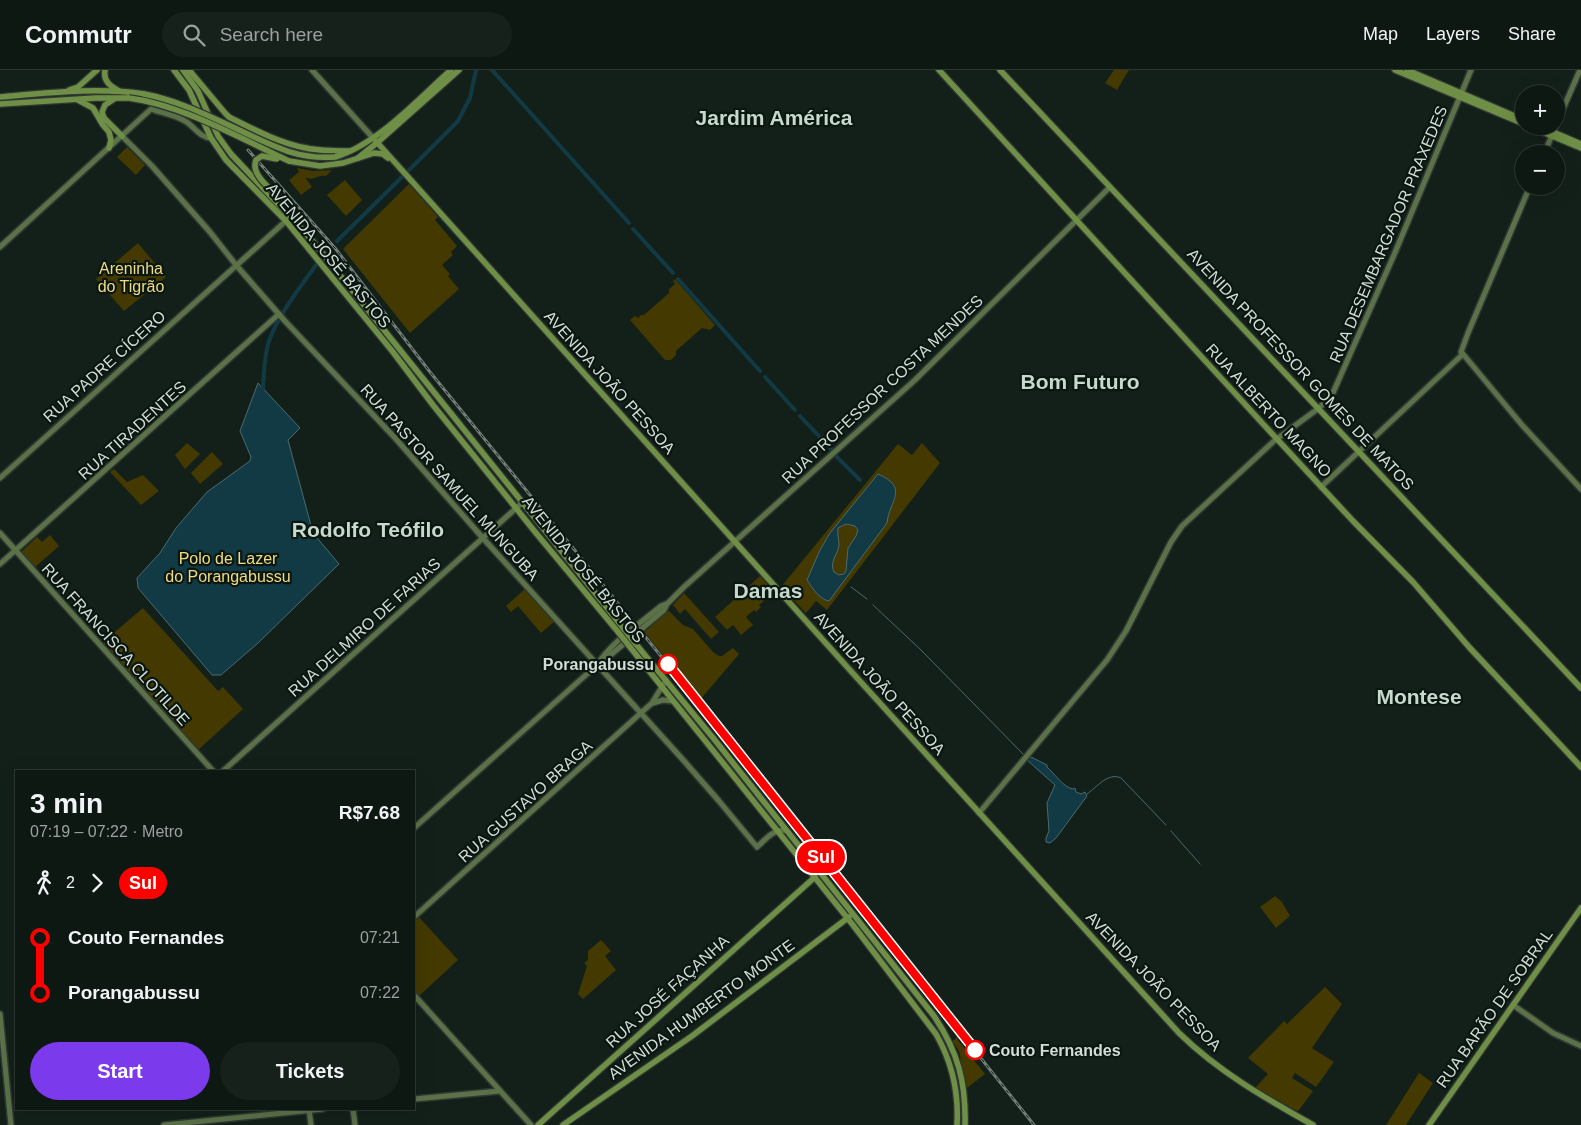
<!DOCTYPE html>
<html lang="en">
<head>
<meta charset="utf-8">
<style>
  body { margin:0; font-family:Arial,sans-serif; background:#17211c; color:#f1f3f6; height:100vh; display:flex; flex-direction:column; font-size:19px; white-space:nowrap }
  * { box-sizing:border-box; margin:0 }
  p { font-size:16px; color:#9ba0a0 }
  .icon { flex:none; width:28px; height:28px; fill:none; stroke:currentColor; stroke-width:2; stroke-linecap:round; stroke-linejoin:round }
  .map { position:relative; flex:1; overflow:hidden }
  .drawer { position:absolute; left:15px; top:700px; width:400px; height:340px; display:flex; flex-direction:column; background:#0e1813; border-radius:0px; box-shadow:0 5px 20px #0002,0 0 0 1px #2e3733 }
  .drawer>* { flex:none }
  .badge { padding:0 10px; border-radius:16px; font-size:18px; line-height:32px }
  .controls { position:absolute; left:1515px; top:15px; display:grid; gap:10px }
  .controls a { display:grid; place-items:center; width:50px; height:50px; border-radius:50%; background:#0e1813; box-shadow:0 5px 20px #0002,0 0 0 1px #2e3733; font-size:25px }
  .map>.badge { position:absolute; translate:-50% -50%; box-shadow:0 0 0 2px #fff }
  .legs { display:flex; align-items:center; gap:8px; height:55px; padding:0 15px; font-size:16px }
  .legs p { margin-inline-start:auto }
  .head { display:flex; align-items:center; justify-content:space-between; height:85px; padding:0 15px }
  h1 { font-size:28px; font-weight:700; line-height:38px }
  .primary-button { display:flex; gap:10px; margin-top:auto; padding:10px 15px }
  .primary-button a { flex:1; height:58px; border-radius:30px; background:#7c3aed; color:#fff; font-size:20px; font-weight:700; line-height:58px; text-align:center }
  .primary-button a+a { background:#17211c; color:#f1f3f6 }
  ul { padding:0 15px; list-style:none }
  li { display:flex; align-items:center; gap:18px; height:55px; font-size:19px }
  li i { display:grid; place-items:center; width:8px; height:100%; margin:0 6px; background:currentColor }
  li i::after { content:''; width:12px; height:12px; margin:-6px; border:4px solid; border-radius:50%; background:#0e1813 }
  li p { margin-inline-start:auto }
  li:first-child i { background:linear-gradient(#0000 50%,currentColor 0) }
  li:last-child i { background:linear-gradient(currentColor 50%,#0000 0) }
  header { display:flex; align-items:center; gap:30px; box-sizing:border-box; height:70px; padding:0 25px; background:#0e1813; border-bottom:1px solid #2e3733 }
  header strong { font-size:24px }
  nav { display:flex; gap:28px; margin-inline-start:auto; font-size:18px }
  .search { width:350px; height:45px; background:#17211c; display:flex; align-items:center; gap:12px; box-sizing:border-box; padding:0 18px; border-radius:28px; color:#9ba0a0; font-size:19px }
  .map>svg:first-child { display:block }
</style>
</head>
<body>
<header>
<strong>Commutr</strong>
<div class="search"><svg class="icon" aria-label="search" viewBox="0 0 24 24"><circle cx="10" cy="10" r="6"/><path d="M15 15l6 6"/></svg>Search here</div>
<nav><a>Map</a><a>Layers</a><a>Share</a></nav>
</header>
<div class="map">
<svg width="1581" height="1055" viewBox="0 0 1581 1055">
  <rect width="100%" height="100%" fill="#132019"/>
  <g fill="#433901">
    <path d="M1114,0H1129L1117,20L1105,13Z"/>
    <path d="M127,77L145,95L136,105L117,87Z"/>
    <path d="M297,98L313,101L332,100L326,106C317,104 313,112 305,107L312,117L301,125L289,110L299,102Z"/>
    <path d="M345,110L362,130L346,146L327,125Z"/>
    <path d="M409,114L438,147L435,150L457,176L451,182L453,185L442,195L450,204L448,206L459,219L410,263L343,179Z"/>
    <path d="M138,173L166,207L124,241L96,209Z"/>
    <path d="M675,209L715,255L710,260L702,258L676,281V285L671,290H665L630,250L635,246L638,248L641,245H644L669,223V219L675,214L673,211Z"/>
    <path d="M187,373L200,384L185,399L175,385Z"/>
    <path d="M922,373L940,393L827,540L816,531L806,543L781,517L898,374L912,385Z"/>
    <path d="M212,382L223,394L200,414L191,403Z"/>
    <path d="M114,399L127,412L143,405L159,421L141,435L110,402Z"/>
    <path d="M50,465L59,476L34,498L20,483L37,467L42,472Z"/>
    <path d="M760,506L774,522L759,535L761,537L756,542L754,540L746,547L753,555L741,565L733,555L727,560L715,547Z"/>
    <path d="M527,517L555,551L541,563L518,536L511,542L506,536Z"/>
    <path d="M684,523L719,562L711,569L685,539L680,544L673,535Z"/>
    <path d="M143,538L218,621L223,617L243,639L198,680L102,573Z"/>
    <path d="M668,540L683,555L693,559L713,582L719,586H722L733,578L739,584L700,630L643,561L648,559Z"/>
    <path d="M1275,826L1282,832L1290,846L1276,858L1260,837Z"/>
    <path d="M418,846L458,890L419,926L414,922V850Z"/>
    <path d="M601,870L611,881L605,886L616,900L583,929L578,924L587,896L584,893L588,890V881Z"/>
    <path d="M1325,917L1342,934L1312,978L1334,992L1316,1017L1295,1003L1292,1008L1313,1021L1299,1040L1297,1041L1255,1018L1268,1004L1248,988L1284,951L1287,954Z"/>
    <path d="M958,966L959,967L957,969L985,1004L967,1018L960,991C962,985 957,976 952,972Z"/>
    <path d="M1419,1003L1433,1013L1406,1055H1386Z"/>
  </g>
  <g fill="#113a45" stroke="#4b6b70" fill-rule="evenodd">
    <path d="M258,313L300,358L288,370L313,463L339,494L258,573L221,605H212L138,518L137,508L160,483L176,458L207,422L250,391L251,387L240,361Z"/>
    <path d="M878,404C910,418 889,431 887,453L829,531C819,529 813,519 807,510L820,480L830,463ZM846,454L855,456L858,460L856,466L848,478L846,501L844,504L839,505L834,502C829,491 838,485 839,475C839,469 837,464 838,458Z"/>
    <path d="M1031,687L1047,695V697C1055,704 1063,717 1073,719L1075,718L1076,722L1081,724L1085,722L1087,726L1056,768L1050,773L1046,772V768L1049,761L1047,733L1055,715L1027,690Z"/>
  </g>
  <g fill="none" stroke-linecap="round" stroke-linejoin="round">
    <g stroke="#4b6b70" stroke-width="1">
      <path d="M851,517L867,529"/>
      <path d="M873,535L921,580L1025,686"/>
      <path d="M1087,724C1097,717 1108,702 1121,708L1166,755"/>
      <path d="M1171,761L1200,794"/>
    </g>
    <g stroke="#113a45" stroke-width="4">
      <path d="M492,0L629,153"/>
      <path d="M409,100L458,51L470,28L476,0"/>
      <path d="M633,159L673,203"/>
      <path d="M337,171L402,107"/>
      <path d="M678,209L760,301"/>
      <path d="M765,307L795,340"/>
      <path d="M263,318C264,303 264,286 269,271C279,244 299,219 316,195"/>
      <path d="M800,346L832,380"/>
      <path d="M835,385L860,410"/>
    </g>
    <g stroke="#303833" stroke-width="8">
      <g id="secondary">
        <path d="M312,0L374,69"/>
        <path d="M1556,55L1580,0"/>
        <path d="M122,66L152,96L210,162L236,195L284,250L396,369L482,467L685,692L719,731L757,777C765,770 775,757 787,761"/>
        <path d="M1544,84L1556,56"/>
        <path d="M0,177L151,39C162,43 175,45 185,51C194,56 200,68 211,68"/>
        <path d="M1461,282L1468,263L1530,116"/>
        <path d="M0,408L288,149"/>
        <path d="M1321,417L1463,284L1522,355L1581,419"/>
        <path d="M0,463L213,701"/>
        <path d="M0,494L279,244"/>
        <path d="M600,598L601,593L664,540L667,534L684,517L915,310L1110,117"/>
        <path d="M653,633L663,630L672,631"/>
        <path d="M223,701L523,432"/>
        <path d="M979,743L1107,590L1126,561L1171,472L1182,456L1274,371L1319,338L1332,325L1394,185L1471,0"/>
        <path d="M414,758L597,595C612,571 640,554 661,536L666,534"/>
        <path d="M414,847L652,633L666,610"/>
        <path d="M414,925L531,1055"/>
        <path d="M1513,935L1553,963L1581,976"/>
        <path d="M0,944L11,1055"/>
        <path d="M414,1029L500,1021"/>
        <path d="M309,1039L311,1055"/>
        <path d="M353,1039L355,1055"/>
        <path d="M164,1055L323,1039"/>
      </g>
    </g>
    <g stroke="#303833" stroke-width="8">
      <g id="primary">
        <path d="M105,0C103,11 110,16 119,21"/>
        <path d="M174,0L189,20L211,68L226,90L286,151L393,282L433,335L536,463L619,563"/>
        <path d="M183,0L198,21L218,66L231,84L311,169L624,559"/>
        <path d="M189,0L225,43L229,47C253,59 279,73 306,78C320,81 334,81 349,81"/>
        <path d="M939,0L1264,355L1353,451L1413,512L1469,577L1581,697"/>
        <path d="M1000,0L1581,618"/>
        <path d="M1395,0L1524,54"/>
        <path d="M1407,0L1524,50"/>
        <path d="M69,20L78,17L97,0"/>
        <path d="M0,27C47,23 97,17 144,24"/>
        <path d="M114,29L105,35L102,42L104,48L122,66"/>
        <path d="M78,30L93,38L103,55L109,62L111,70L109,78"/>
        <path d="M0,34L96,28H129"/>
        <path d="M1528,56L1581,78"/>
        <path d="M1539,56L1581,74"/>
        <path d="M374,69L849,599L1179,963C1219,1002 1265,1028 1313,1055"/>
        <path d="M335,87C377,75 418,29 451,0"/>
        <path d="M358,88L378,72L459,0"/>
        <path d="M289,91L320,96L343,93L374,83L383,84L388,88"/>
        <path d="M282,130L300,152"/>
        <path d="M635,573L714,669L934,946C958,982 966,1012 965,1055"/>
        <path d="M630,577L853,855L936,964C952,992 959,1022 957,1055"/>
        <path d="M538,1055L815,807"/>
        <path d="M563,1055L692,966L849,847"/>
        <path d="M1429,1055L1581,838"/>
      </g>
    </g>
    <use href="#secondary" stroke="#5b7249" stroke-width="5"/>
    <use href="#primary" stroke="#6f8f46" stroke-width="5.5"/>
    <g stroke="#747f79" stroke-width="3">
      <path id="rail" d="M248,80L335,178L430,302L669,596L1034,1055"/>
    </g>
    <use href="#rail" stroke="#0a1710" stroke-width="1" stroke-dasharray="4" stroke-linecap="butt"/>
    <g stroke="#303833" stroke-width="8" stroke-linecap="butt">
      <g id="primary-bridge">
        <path d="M144,24C176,30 207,45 237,59C271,75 297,90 335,87"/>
        <path d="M129,28C182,35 240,68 289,91"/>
        <path d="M277,89L262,86L256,90C250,105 272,120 282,130"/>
        <path d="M624,559L635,573"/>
        <path d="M619,563L630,577"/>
      </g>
    </g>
    <use href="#primary-bridge" stroke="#6f8f46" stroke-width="5.5"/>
  </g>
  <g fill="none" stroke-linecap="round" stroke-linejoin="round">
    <g stroke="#fff" stroke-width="11">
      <path id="line-1" d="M668,594L975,980"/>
    </g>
    <use href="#line-1" stroke="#f00" stroke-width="8"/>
  </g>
  <g fill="#fff" stroke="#f00" stroke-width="2.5">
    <circle cx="668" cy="594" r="9"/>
    <circle cx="975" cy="980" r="9"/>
  </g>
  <g text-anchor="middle" stroke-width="4.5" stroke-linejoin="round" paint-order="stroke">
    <g font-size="16" fill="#d3dcd6" stroke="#0a1710">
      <text transform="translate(1388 164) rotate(-67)" y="6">RUA DESEMBARGADOR PRAXEDES</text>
      <text transform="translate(329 185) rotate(50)" y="6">AVENIDA JOSÉ BASTOS</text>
      <text transform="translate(104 296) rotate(-42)" y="6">RUA PADRE CÍCERO</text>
      <text transform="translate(1301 299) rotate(47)" y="6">AVENIDA PROFESSOR GOMES DE MATOS</text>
      <text transform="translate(610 312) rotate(48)" y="6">AVENIDA JOÃO PESSOA</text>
      <text transform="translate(882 319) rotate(-43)" y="6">RUA PROFESSOR COSTA MENDES</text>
      <text transform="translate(1269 340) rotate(47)" y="6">RUA ALBERTO MAGNO</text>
      <text transform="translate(132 360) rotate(-42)" y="6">RUA TIRADENTES</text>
      <text transform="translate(450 412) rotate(48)" y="6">RUA PASTOR SAMUEL MUNGUBA</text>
      <text transform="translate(584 499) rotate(51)" y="6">AVENIDA JOSÉ BASTOS</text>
      <text transform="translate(364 557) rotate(-42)" y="6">RUA DELMIRO DE FARIAS</text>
      <text transform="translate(116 574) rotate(48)" y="6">RUA FRANCISCA CLOTILDE</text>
      <text transform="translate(880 613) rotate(48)" y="6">AVENIDA JOÃO PESSOA</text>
      <text transform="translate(525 731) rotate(-42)" y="6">RUA GUSTAVO BRAGA</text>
      <text transform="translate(1154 911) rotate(46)" y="6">AVENIDA JOÃO PESSOA</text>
      <text transform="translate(667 921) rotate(-42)" y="6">RUA JOSÉ FAÇANHA</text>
      <text transform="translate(1494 938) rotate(-55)" y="6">RUA BARÃO DE SOBRAL</text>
      <text transform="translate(701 939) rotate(-36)" y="6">AVENIDA HUMBERTO MONTE</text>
    </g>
    <g font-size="16" fill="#efdb83" stroke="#0a1710">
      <text x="131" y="204">Areninha<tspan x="131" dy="18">do Tigrão</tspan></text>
      <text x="228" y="494">Polo de Lazer<tspan x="228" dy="18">do Porangabussu</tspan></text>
    </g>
    <g font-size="16" font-weight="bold" fill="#d3dcd6" stroke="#0a1710" text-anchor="end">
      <text x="654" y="600">Porangabussu</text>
      <text x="989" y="986" text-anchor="start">Couto Fernandes</text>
    </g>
    <g font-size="21" font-weight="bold" fill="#c7d8cd" stroke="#0a1710">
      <text x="774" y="55">Jardim América</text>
      <text x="1080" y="319">Bom Futuro</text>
      <text x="368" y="467">Rodolfo Teófilo</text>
      <text x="768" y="528">Damas</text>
      <text x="1419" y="634">Montese</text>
    </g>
  </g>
</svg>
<div class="controls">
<a>+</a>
<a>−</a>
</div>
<b class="badge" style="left:821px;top:787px;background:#f00;color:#fff">Sul</b>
<section class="drawer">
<div class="head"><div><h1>3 min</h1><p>07:19 – 07:22 · Metro</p></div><b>R$7.68</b></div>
<div class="legs"><svg class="icon" aria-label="walk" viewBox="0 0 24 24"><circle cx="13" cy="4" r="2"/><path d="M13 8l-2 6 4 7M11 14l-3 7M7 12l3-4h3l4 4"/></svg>2<svg class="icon" aria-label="forward" viewBox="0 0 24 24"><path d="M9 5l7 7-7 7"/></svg><b class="badge" style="background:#f00;color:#fff">Sul</b></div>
<ul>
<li><i style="color:#f00"></i><b>Couto Fernandes</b><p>07:21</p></li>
<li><i style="color:#f00"></i><b>Porangabussu</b><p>07:22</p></li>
</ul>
<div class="primary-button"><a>Start</a><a>Tickets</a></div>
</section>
</div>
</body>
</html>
